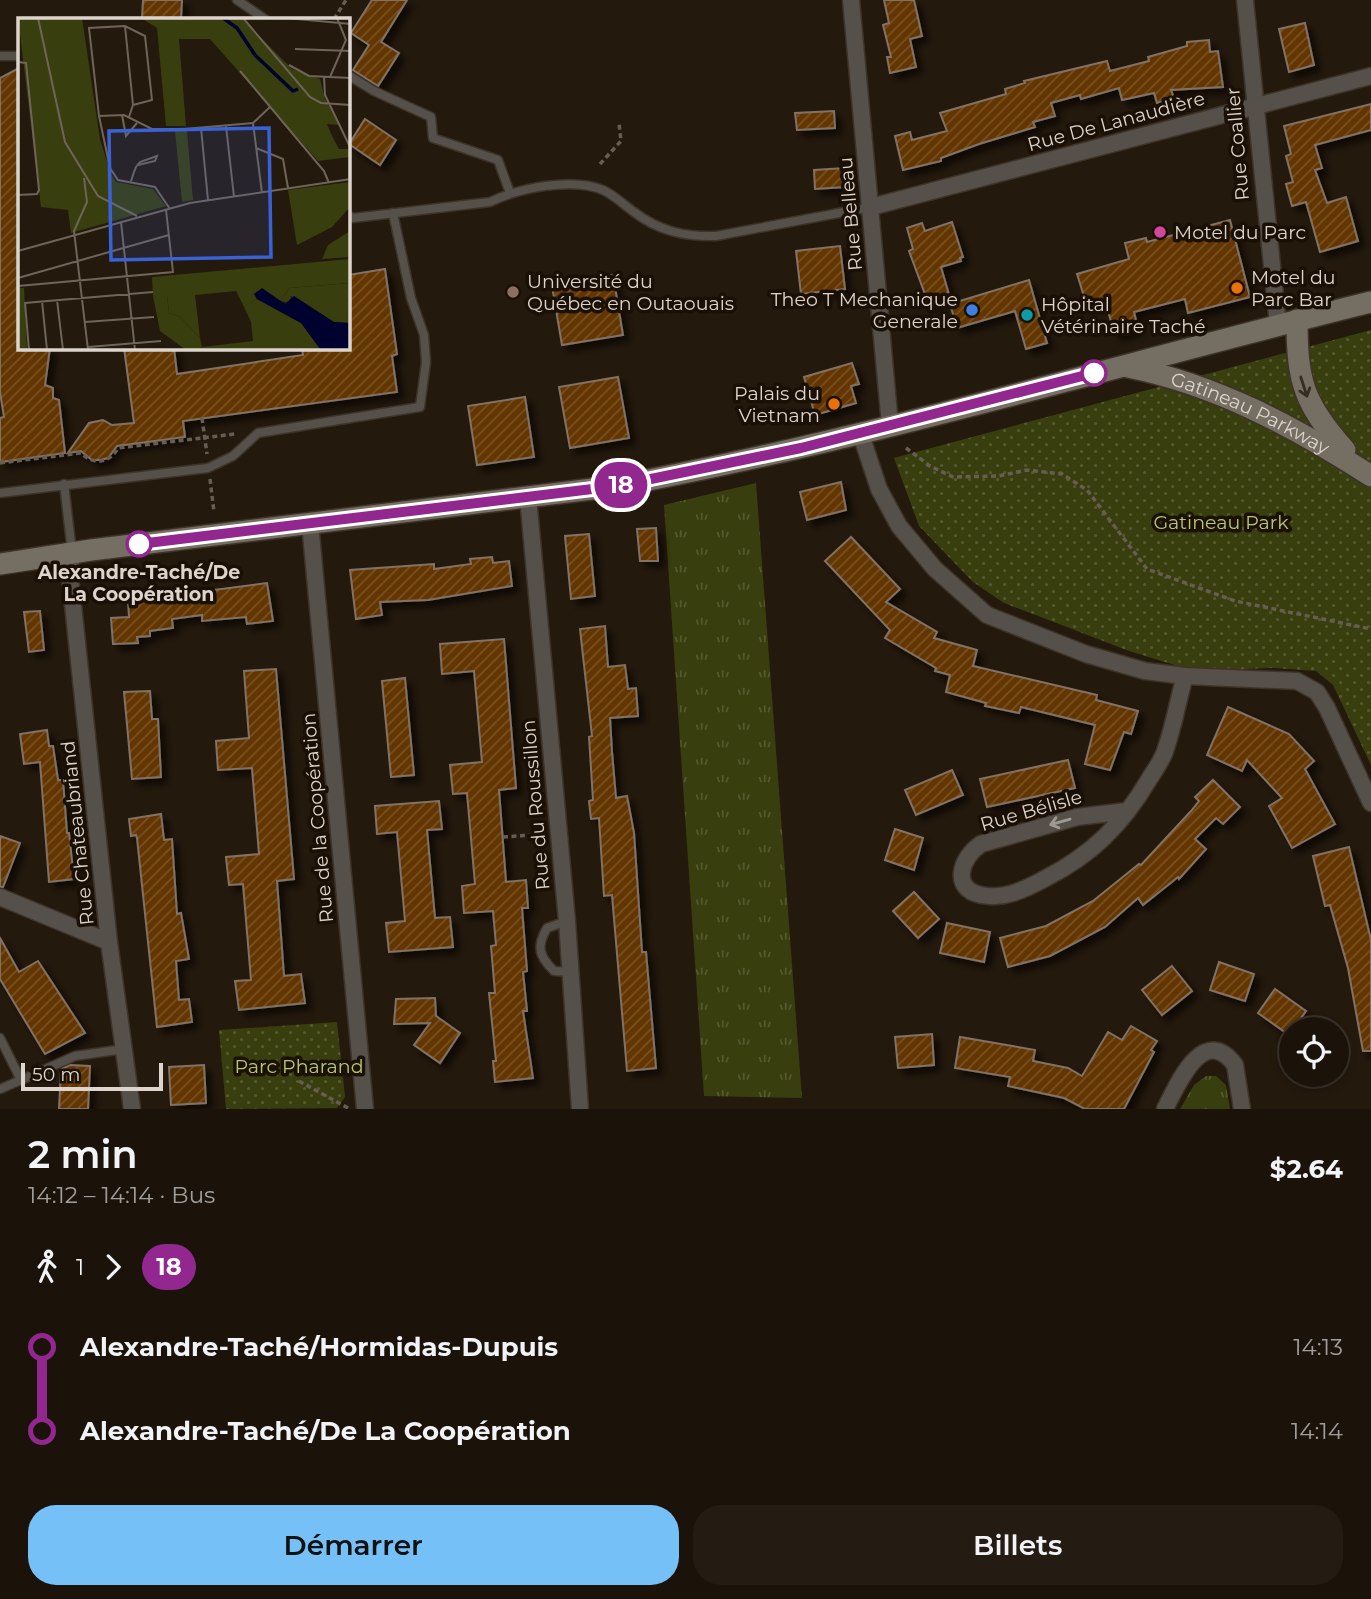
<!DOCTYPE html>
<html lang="fr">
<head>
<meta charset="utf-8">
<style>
  body { margin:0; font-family:Montserrat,sans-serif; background:#241c13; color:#f1f3f6; height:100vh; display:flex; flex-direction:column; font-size:26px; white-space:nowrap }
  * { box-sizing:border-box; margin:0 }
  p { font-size:23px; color:#a09e9c }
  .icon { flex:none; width:38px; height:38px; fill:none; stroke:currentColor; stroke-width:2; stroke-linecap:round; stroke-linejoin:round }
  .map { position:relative; height:1109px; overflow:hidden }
  .drawer { display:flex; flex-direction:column; background:#1b130a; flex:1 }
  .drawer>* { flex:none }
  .badge { padding:0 14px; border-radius:23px; font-size:24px; line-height:46px }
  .buttons { position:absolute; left:1279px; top:1017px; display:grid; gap:14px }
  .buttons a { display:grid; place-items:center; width:70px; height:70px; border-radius:50%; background:#1b130a; box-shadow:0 4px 10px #0003,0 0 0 2px #39322b; font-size:35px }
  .scale { position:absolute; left:21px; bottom:18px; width:142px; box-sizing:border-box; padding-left:7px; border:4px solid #ddd5cd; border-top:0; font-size:19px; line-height:24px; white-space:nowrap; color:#ddd5cd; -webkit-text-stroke:5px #1b1005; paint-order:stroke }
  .map>.badge { position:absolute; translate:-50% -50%; box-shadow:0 0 0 4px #fff }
  .legs { display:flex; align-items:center; gap:10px; height:77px; padding:0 28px; font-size:23px }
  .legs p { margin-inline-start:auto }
  .headline { display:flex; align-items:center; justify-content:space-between; height:119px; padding:0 28px }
  h1 { font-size:38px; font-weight:600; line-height:52px }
  .primary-button { display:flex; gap:14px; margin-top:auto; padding:14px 28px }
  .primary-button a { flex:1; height:80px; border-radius:28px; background:#75c0f6; color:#111; font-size:28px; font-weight:600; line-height:80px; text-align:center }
  .primary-button a+a { background:#241c13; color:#f1f3f6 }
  ul { padding:0 28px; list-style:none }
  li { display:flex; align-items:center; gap:24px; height:84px; font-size:26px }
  li i { display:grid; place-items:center; width:10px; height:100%; margin:0 9px; background:currentColor }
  li i::after { content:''; width:18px; height:18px; margin:-9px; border:5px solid; border-radius:50%; background:#1b130a }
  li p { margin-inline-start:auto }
  li:first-child i { background:linear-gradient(#0000 50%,currentColor 0) }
  li:last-child i { background:linear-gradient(currentColor 50%,#0000 0) }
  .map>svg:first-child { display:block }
</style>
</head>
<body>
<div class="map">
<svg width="1371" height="1109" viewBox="0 0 1371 1109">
  <defs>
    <pattern id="grass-tufts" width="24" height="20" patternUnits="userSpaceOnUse" patternTransform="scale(1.75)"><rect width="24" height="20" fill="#383e0d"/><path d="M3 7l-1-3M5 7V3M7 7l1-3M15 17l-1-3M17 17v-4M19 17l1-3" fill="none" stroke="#54592f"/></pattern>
    <pattern id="park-dots" width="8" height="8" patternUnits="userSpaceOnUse" patternTransform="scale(1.75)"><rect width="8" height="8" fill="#383e0d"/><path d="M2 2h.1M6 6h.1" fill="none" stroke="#54592f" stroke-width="1.8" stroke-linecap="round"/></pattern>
    <pattern id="building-hatch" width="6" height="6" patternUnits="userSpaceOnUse" patternTransform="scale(1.75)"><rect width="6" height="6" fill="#633500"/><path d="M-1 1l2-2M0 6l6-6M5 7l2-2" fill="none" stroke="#795124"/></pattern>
    <filter id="shadow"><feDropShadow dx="6" dy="6" stdDeviation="3.5" flood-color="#0009"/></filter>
  </defs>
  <rect width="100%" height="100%" fill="#24190d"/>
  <g fill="url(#grass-tufts)">
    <path d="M756,483L802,1098L704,1096L664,505Z"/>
    <path d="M1206,1076H1216L1226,1085L1230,1109H1180L1194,1085Z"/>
  </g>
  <g fill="url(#park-dots)">
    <path d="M1371,330V765L1333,685L1316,671L1274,668L1194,671L1129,651L1004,603L973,582L919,526L894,458Z"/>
    <path d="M337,1022L345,1097L337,1108L226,1109L219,1030Z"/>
  </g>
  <g fill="url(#building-hatch)" stroke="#827265" stroke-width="2" filter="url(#shadow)">
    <path d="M143,0H182L181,19H142Z"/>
    <path d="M372,0H407L381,42L399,53L378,86L353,70L369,45L351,33Z"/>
    <path d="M884,0H914L922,36L910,39L916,67L890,73L887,57H891L883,25L889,23Z"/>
    <path d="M1305,23L1314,65L1289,72L1279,29Z"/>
    <path d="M1209,40L1210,52L1218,51L1223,87L1171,90L1174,98L1157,103L1154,93L1122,100L1119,88L1081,99L1080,95L1051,103L1055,116L1033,122L1035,127L979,144L941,158V161L903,170L895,136L910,132L912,140L947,131L940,113L1006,94L1005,89L1025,83L1024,81L1107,61L1110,71L1149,61L1148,57L1187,46V42Z"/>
    <path d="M19,68V348H50L45,385L53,388V398L59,400L65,453L0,462V418L4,417L0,392V78Z"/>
    <path d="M1371,104V130L1315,145L1322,168L1315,170L1327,203L1346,197L1358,241L1320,252L1306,202L1292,206L1286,184L1293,182L1286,156L1291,154L1284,126Z"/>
    <path d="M834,111L835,128L797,130L795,113Z"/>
    <path d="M365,119L396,140L380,165L349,144Z"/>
    <path d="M845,168L846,187L815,189L814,170Z"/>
    <path d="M1230,220L1250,297L1188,313L1185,299L1134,312L1138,328L1115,335L1105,301L1087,306L1077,274L1129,259L1125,243L1146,238L1147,242Z"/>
    <path d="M952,222L963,257L960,258L961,261L941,267L950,298L929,305L909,251L913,249L907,228L922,223L925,231Z"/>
    <path d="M840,246L845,289L801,294L796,251Z"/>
    <path d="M385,269L397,354L392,356L397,392L183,421L185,437L117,446L108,458L100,460H92L81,451L68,453L89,423L103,420L112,425L134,423L124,348H174L177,374L303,355L302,348H348V275Z"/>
    <path d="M613,275L623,335L562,345L552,286Z"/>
    <path d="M1029,280L1047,343L1026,349L1015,311L957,328L950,304Z"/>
    <path d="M852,363L859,384L851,386L856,403L815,415L804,377Z"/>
    <path d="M618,377L629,438L570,448L559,387Z"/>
    <path d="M525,397L534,457L477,465L468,406Z"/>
    <path d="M841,482L846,510L807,520L800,492Z"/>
    <path d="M656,528L658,561H640L637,529Z"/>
    <path d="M589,534L595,596L571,599L565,536Z"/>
    <path d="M851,537L900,589L886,602L937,632L934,638L977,650L973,666L1097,695L1096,700L1138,711L1131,734L1124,732L1110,770L1085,764L1095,725L1021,707L1019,713L985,706L986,703L946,692L950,675L935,671L936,668L885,638L890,630L825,561Z"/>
    <path d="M492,557L493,563L509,561L512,586L428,600L380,602L382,615L356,619L350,570L434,564V569L471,564L470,559Z"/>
    <path d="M267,583L273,621L247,624L246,617L202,621V615L172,619L173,628L150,631V636L137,637L138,643L113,644L111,618L129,617L128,601Z"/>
    <path d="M40,611L44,650L29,652L24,612Z"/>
    <path d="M605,626L608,667L625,665L628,689L636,688L638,716L610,718L612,752L616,798L627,796L634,833L642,952H646L656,1068L627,1071L612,895L604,896L599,818L591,819L589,801L593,800L589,737L592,736L580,629Z"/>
    <path d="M504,639L516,788L499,790L506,882L526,880L528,908H522L527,971L523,972L527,1011H523L533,1078L495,1082L493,1061H496L489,993H495L491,946L496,945L493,911L464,913L462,886L475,884L467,793L453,794L450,765L482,762L474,671L442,674L440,644Z"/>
    <path d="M276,669L294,879L277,881L284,976L301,974L305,1003L239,1010L235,981L251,980L243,884L229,885L226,857L259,854L252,768L218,770L216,741L249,738L244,671Z"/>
    <path d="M405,678L414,775L391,777L382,681Z"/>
    <path d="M150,691L152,719H158L161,777L132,779L124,692Z"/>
    <path d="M1228,707L1289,734L1314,761L1305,769L1335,824L1292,848L1269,806L1282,798L1247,760L1242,771L1207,755Z"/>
    <path d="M47,730L49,746H53L58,780H63L67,833H69L74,879L49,882L40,762L24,764L20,734Z"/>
    <path d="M1068,760L1075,788L987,807L980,779Z"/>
    <path d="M952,770L963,795L916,815L905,790Z"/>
    <path d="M1213,780L1240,807L1223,824L1216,818L1195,839L1206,849L1179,879L1178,877L1143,905L1138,898L1105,927L1050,956L1008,967L1000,938L1046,926L1093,901L1139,864L1141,865L1191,811L1199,801L1195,797Z"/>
    <path d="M439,801L442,829L427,830L435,918L450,917L453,947L389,952L386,923L405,921L397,832L377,834L375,806Z"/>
    <path d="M161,814L164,840L172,839L177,914L181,913L189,959L176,961L179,1000L189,999L192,1022L157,1027L137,838L136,835L131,836L129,819Z"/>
    <path d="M895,829L923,838L914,870L885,860Z"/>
    <path d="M0,836L20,843L3,887H0Z"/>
    <path d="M1349,847L1371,940V1051H1363L1348,968L1330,905L1325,906L1313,856Z"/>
    <path d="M914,892L939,919L918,938L893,911Z"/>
    <path d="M947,923L990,932L984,962L940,953Z"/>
    <path d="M0,938L19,972L38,961L85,1033L45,1054L0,979Z"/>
    <path d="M1219,962L1254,974L1245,1001L1210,990Z"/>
    <path d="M1172,966L1192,991L1162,1015L1142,990Z"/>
    <path d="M1275,989L1306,1011L1289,1035L1258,1013Z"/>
    <path d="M435,998L436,1016L460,1033L440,1063L414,1045L430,1023L394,1024L396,999Z"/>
    <path d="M1131,1026L1157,1041L1151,1050L1154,1052L1124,1109H1085L1064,1098L1008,1086L1010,1077L955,1068L960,1037L1035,1050L1033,1061L1068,1068L1082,1076L1108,1032L1122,1040Z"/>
    <path d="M932,1034L934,1065L898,1068L895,1037Z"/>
    <path d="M70,1065L90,1066L88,1109H59L61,1069Z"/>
    <path d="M204,1065L206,1103L171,1105L169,1067Z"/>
  </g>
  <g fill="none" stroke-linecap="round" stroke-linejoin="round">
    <g stroke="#3e3328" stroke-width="11">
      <g id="lane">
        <path d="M237,0L265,19"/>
        <path d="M0,56H19"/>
        <path d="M348,75L374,91L431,117L433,138L498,160L510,193"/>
        <path d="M348,215L353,218L490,202C519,188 572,177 603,190C614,195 624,205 634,212C659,231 685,237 716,236L871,207"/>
        <path d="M64,484L72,552"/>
        <path d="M0,493L208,468L233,456L258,433L420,407L426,362L424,335L411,298L393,213"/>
        <path d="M567,921L547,928C536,947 539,956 554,971L571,972"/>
        <path d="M0,1038L21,1080L75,1056L124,1049"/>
        <path d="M0,1089L21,1080"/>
      </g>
    </g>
    <g stroke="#3e3328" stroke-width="19">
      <g id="street">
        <path d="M851,0L890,425"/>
        <path d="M1245,0L1278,325"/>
        <path d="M871,207L1371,76"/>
        <path d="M860,432L879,489L899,526L935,569L987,615L1086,654L1145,671L1185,676L1297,681L1317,692L1327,708L1371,803"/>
        <path d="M528,497L567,921L580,1109"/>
        <path d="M310,523L365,1109"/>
        <path d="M72,552L70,577L109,942L132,1109"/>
        <path d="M1127,811L1077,817L981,844C960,858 951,889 981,895C1004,900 1026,889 1046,878C1091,855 1122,825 1148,781C1154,771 1163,760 1166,748C1174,725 1178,700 1185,676"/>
        <path d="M0,897L109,942"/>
        <path d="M1165,1109C1177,1086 1203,1022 1235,1065L1242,1109"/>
      </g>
    </g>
    <g stroke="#3e3328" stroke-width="24">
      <g id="secondary">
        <path d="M1297,320C1297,382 1304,404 1345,450"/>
        <path id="s1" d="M1128,367C1217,385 1295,427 1371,476"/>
        <path d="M0,564L91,550L617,486C871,439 1120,364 1371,302"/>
      </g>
    </g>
    <g stroke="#675d52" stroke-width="3.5" stroke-dasharray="5 3.5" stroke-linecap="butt">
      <path d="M334,19L346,0"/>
      <path d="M600,164L621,141L619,123"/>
      <path d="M202,418L207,454"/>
      <path d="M906,448L930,466L953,477L998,476L1027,470L1062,474L1087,490L1147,569L1235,601L1371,629"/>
      <path d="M0,463L81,453C93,465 109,464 118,448L235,434"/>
      <path d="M210,479L214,512"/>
      <path d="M503,837L544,834"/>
      <path d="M299,1081L348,1108"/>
    </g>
    <use href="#lane" stroke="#55504a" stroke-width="8"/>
    <use href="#street" stroke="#55504a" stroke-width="16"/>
    <use href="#secondary" stroke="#756e63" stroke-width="21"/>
  </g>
  <defs><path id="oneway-shaft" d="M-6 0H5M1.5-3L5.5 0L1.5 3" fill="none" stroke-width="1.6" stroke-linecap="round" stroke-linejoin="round" transform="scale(1.75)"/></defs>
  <use stroke="#362c21" href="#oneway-shaft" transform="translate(1304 387) rotate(72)"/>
  <use stroke="#a09992" href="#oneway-shaft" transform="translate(1060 822) rotate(164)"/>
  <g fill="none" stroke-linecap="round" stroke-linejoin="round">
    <g stroke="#fff" stroke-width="16">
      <path id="line-1" d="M139,544L617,486L801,448L1094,373"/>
    </g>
    <use href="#line-1" stroke="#922790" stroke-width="10"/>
  </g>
  <circle fill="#d1479c" stroke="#1b1005" stroke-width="2.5" cx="1160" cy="232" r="7"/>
  <g fill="#e8710a" stroke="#1b1005" stroke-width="2.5">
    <circle cx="1237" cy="288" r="7"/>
    <circle cx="834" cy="404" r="7"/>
  </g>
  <circle fill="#8d6e63" stroke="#1b1005" stroke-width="2.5" cx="513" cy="292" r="7"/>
  <circle fill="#3f7fe0" stroke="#1b1005" stroke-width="2.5" cx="972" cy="310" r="7"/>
  <circle fill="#0f9aa8" stroke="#1b1005" stroke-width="2.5" cx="1027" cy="315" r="7"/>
  <g fill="#fff" stroke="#922790" stroke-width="3.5">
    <circle cx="1094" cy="373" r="12"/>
    <circle cx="139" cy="544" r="12"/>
  </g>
  <g text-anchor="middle" stroke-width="7" stroke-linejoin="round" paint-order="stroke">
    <g font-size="19" fill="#ddd5cd" stroke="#1b1005">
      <text transform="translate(1116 121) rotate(-15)" y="7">Rue De Lanaudière</text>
      <text transform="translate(1237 144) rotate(-95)" y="7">Rue Coallier</text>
      <text transform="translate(850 214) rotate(-95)" y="7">Rue Belleau</text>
      <text dy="7" stroke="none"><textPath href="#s1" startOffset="131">Gatineau Parkway</textPath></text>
      <text transform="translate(535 805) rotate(-95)" y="7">Rue du Roussillon</text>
      <text transform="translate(1031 810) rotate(-16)" y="7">Rue Bélisle</text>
      <text transform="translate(317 818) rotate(-95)" y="7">Rue de la Coopération</text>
      <text transform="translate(77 833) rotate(-96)" y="7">Rue Chateaubriand</text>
    </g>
    <g font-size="19" fill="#ddd5cd" stroke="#1b1005" text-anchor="start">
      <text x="1174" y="239">Motel du Parc</text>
      <text x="1251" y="284">Motel du<tspan x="1251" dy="22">Parc Bar</tspan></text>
      <text x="527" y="288">Université du<tspan x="527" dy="22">Québec en Outaouais</tspan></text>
      <text x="958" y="306" text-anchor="end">Theo T Mechanique<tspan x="958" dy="22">Generale</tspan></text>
      <text x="1041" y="311">Hôpital<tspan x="1041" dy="22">Vétérinaire Taché</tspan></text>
      <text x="820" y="400" text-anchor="end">Palais du<tspan x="820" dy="22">Vietnam</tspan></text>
    </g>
    <g font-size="19" fill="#b9c86b" stroke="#1b1005">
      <text x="1221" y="529">Gatineau Park</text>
      <text x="299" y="1073">Parc Pharand</text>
    </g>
    <g font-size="19" font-weight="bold" fill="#ddd5cd" stroke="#1b1005">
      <text x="139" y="579">Alexandre-Taché/De<tspan x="139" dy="22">La Coopération</tspan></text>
    </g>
  </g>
  <g transform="translate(18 18)">
    <rect width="332" height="332" fill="#24190d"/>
    <path d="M157,113H169L175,182L164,184ZM332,241V265L271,270L262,283L240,273L236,276L239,281L226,289L218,273L177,277L182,320L162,299L151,295L149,278H135L134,259Z" fill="#383e0d"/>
    <path d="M332,213V239L304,241L310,227ZM332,265V305L316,304L273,278L272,285L262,283L271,270ZM135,278H149L151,295L162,299L182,320L184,329L235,323L233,304L226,289L239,281L283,305L303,332H168L142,313Z" fill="#383e0d"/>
    <path d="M332,164V189L314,209L279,227L270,172Z" fill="#383e0d"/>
    <path d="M0,0H64L82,121L93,156L98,164L135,171L148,188L53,215L50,192L23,189ZM123,0H223L274,51L302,61L307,81L322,107L309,106L314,118L321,131H331L332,139L300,143L192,21H161L168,108H148L139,10ZM0,270H6L9,332H0Z" fill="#383e0d"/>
    <path d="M244,270L267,286L276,278L316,304L332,305V332H303L283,305L239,281L236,276Z" fill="#00022e"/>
    <path fill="none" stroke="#00022e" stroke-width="3.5" d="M205,0L219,10L237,37L275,73L280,71"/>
    <path fill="none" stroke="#6e645a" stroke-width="2" d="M20,0L47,124L80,178L119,198M225,0L292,79L303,85L333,87M268,0L333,6M107,8L115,87L111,99M277,31L333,33M0,44L8,45L21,172L19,176L0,177M271,47L291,58L333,60M222,53L306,153L311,165M306,59L307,77L333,131M312,59L328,22L319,0M115,87L134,82L127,18L107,8L71,10L81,98L92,150L100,162L137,169L152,191M104,97L108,118L119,105M81,98L106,97L134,111H166L235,105L252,89M235,105L244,175M208,108L216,179M183,110L190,182M238,130L265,141L270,170M66,160L69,184L56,213L70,332M113,163L116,154L118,149L122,144L139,138L137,143L120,147M103,204L117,332M0,233L172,185L333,161M0,260L151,217M0,268L155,254L148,192M39,282L45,332M24,283L29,332M67,304L136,299M70,329L143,323M11,332L7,285L135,274"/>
    <path fill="#3a62d6" fill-opacity="0.15" stroke="#3a62d6" stroke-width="3.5" d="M251,110L253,239L93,242L91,113Z"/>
    <rect width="332" height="332" fill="none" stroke="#ddd5cd" stroke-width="3.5"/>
  </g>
</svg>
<div class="buttons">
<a><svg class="icon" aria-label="locate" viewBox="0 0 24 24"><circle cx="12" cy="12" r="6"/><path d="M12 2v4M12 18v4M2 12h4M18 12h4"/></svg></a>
</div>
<div class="scale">50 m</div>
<b class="badge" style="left:621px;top:485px;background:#922790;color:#fff">18</b>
</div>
<section class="drawer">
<div class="headline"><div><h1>2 min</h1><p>14:12 – 14:14 · Bus</p></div><b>$2.64</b></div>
<div class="legs"><svg class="icon" aria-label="walk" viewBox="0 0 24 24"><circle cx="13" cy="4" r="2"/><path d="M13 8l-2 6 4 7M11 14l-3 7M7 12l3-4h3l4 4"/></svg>1<svg class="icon" aria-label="forward" viewBox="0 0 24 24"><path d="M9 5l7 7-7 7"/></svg><b class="badge" style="background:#922790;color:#fff">18</b></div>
<ul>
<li><i style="color:#922790"></i><b>Alexandre-Taché/Hormidas-Dupuis</b><p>14:13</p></li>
<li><i style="color:#922790"></i><b>Alexandre-Taché/De La Coopération</b><p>14:14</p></li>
</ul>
<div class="primary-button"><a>Démarrer</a><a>Billets</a></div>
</section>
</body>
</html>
